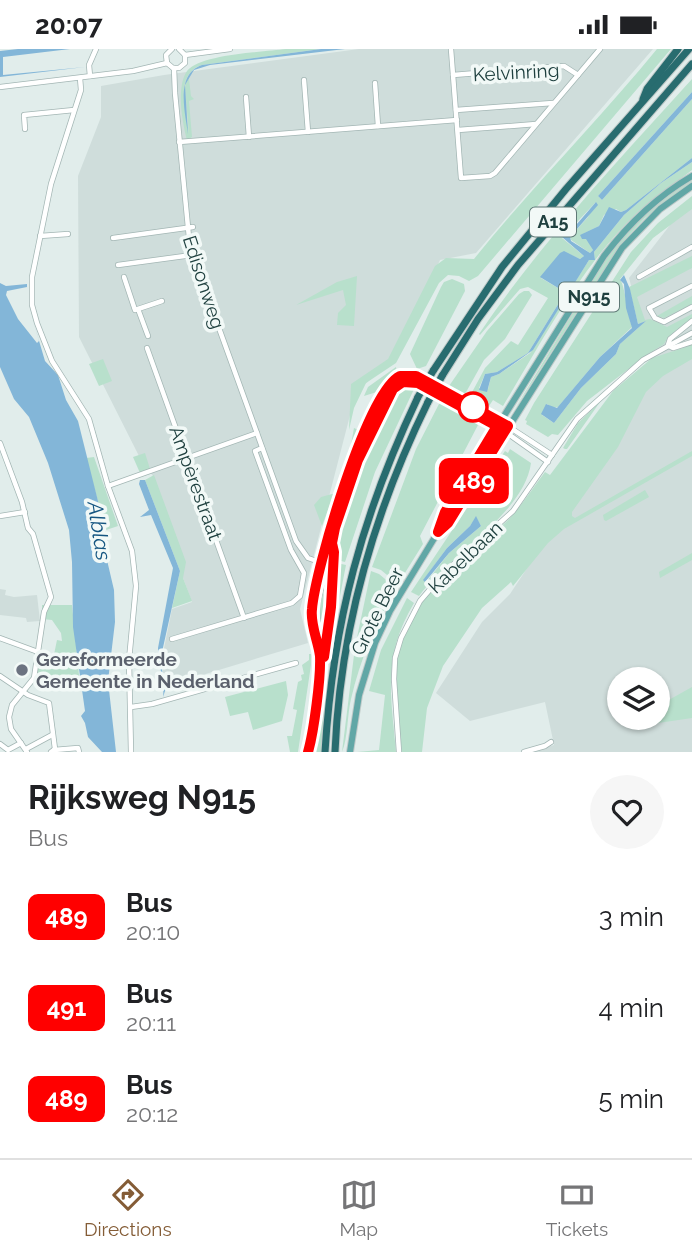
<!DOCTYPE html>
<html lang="en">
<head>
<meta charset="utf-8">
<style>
  body { margin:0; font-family:Raleway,sans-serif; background:#f6f6f6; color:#202124; height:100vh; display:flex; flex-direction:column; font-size:26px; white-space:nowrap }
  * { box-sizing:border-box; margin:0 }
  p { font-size:23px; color:#757577 }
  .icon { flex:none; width:38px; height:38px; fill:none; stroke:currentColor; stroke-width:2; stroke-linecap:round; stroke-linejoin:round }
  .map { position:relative; height:703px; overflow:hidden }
  .panel { display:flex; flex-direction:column; background:#fff; flex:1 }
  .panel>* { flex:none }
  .badge { padding:0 14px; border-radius:10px; font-size:24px; line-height:46px }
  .fabs { position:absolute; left:607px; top:618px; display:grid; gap:14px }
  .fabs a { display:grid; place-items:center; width:63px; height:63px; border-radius:50%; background:#fff; box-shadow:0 2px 5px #0004; font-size:35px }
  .map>.badge { position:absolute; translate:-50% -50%; box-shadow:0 0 0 4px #fff }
  .round { display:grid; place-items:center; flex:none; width:74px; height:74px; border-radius:37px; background:#f6f6f6 }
  .headline { display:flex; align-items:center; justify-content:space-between; height:119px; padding:0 28px }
  h1 { font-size:33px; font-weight:700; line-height:52px }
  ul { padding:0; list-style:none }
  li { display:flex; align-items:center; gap:21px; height:91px; padding:0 28px }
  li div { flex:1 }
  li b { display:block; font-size:26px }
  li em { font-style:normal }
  li .badge { min-width:77px; font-weight:700; text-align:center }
  .status { display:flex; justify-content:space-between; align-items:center; height:49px; padding:0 35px; background:#fff; direction:ltr }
  .status svg { height:19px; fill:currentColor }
  .menu { display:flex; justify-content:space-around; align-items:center; height:98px; border-top:2px solid #e0e0e0; background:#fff; font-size:19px; color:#757577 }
  .menu a { display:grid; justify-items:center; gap:4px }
  .menu .selected { color:#845c36 }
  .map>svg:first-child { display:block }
</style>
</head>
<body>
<div class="status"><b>20:07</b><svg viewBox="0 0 49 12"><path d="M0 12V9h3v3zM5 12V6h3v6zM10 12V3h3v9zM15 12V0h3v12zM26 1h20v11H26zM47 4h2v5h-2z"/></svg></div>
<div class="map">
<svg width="692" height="703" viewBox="0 0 692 703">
  <rect width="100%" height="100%" fill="#e1edeb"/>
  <g fill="#cfdddb" fill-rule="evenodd">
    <path d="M359,0H653L476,204L440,211L395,309L356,343L300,560L308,594L166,637L161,614L172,560L192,553L183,529L153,427L140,409L79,288L78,127L101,68V37L164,26Z"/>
    <path d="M692,158V703H533L554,696L545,653L470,672L436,644L482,573L510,545L655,326L629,229L677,167ZM620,630H658V668H620Z"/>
    <path d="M0,540L6,541L5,546L14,548L37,546L40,572L27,573L26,569L0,566Z"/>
  </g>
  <g fill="#b8e0cc" fill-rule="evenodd">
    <path d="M286,0H321L202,16C174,25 186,62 189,84L185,39L186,32L189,30L191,47L194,50L189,52L192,88L187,91C182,73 176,38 187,22C200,5 264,3 286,0Z"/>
    <path d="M657,0H671L478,227L469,232L459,227L448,226L439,234L396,314L366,334L354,359L349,381L351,335L388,310L435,217L446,209L474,210C532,138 598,72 657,0Z"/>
    <path d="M692,30V43L598,147L602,151L692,50V109L626,161L621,163L616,160L604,166L599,177L585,184L593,201L590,204L571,191L570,188L588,168L596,153L562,189L584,207L580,210L569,205L541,229L563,242L562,249L528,304L497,323L485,325L479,339L488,340L491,328L499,325L530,304L589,211H595L594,203L624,166L661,134L692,113V121C674,135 654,148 637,164C580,218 543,291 503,357L493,351L489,357L485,355L486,351L478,347L476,350L470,347L485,319L511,292L518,296L548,249L528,238L520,240L480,286L479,285C541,193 618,112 692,30Z"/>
    <path d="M692,130V134L645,169L620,196L513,363L609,204L639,169L664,148Z"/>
    <path d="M692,147V160L653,189L620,230C625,238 628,266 632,278L600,308L558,358L553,359L547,355L542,366L554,374L581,339L616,305L620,295L646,272L638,275L629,238L692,207V219L637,248L645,271L650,270L667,278L692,265V269L668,288L664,295L648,305L587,352L558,386L552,385L548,388L526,375L527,372L525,371L534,354L631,203L658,174Z"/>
    <path d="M357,227L354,277L337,276L338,264L346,256L343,241L296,256L337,233Z"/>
    <path d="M452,230L464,235L465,242L426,317L417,320L410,305L441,238L444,233Z"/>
    <path d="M524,242H529L532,246L505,290L484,311L465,345L449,337L487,282L519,245Z"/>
    <path d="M692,247V255L664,269L657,267Z"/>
    <path d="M692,296V310L663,327L646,343L618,398L572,463V467L575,469L692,402V407L564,480L548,494L513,537L511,533L482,559L443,617L427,659L422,703H402C399,672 392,636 398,606C411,544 466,512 509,470C522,456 533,439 545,423L550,426L613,342L652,309Z"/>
    <path d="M103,310L112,332L99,337L89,315Z"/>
    <path d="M396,318L397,325L383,341L364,347L368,338Z"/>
    <path d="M410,337L415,338L375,423L345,513L337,511C338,475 372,345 410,337Z"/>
    <path d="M441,351L478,376L420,487L423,495L398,535L381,521L372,518L416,400Z"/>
    <path d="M600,353L567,400H565L563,399L578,374Z"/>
    <path d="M354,379L363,383L345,429Z"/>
    <path d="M510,400L531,414C524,465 449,506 419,547L411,543L505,402L508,404ZM476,468L481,477L449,504L427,532L424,530L447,499L470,477Z"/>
    <path d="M145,404L150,420L140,424L133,408Z"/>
    <path d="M94,408L118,477L106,481L86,409Z"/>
    <path d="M154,426L186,513L183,529L192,552L172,559L180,522L145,431Z"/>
    <path d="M645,441L649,448L606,472L604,471L603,466Z"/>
    <path d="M332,445H334L322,477L314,456L321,448Z"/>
    <path d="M692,504V511L660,529L659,523Z"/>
    <path d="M333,508L323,607L319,582L320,557Z"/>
    <path d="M337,514L346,516L329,603L321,703H315L334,555Z"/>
    <path d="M371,522L379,525L396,539C376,573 360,611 351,650C347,667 348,689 342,703L355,598Z"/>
    <path d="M407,549L414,554C382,608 391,644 396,703H357L379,701L385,646L369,642L381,601Z"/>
    <path d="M42,556H72L80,636L50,626L37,624L38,618L51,620L57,591L62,592L61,584L52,571L42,570Z"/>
    <path d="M309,605H311V616L298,703H290L287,687H292L297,661L293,660L298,633L302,631L301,626L304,625L302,616L309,611Z"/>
    <path d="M286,632L288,646L282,672L253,681L248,663L230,667L225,648Z"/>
    <path d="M692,638V669L638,677L644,669L658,668V657Z"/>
  </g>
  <g fill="#83b6d8">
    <path d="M18,0H70L3,8V26L85,18L0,28V2Z"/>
    <path d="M321,0H345L210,16L194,21L185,36L188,85C185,63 175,25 202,16Z"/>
    <path d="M692,43V50L602,151L598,147Z"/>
    <path d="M692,109V113L661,134L624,166L594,203L595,211H589L533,301L499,325L491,328L487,343L479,341L485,325L497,323L528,304L562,249L563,242L540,228L560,204L564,202L580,210L584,207L562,188L570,183L596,153L598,156L570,188L571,192L590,204L593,201L586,190H582L580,186L599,177L609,158L621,163L626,161Z"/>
    <path d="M624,226L630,240L638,275L646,272L620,295L616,305L581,339L554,374L541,365L546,355L557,359L600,308L632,279L626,259L624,235L620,231Z"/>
    <path d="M0,234L6,237L27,235V238L7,242L6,246L18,270L37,294L39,292L32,268L45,312L58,326L66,351L78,372L106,484L103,487H107L108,491L103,494L114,541L115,573L108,632L116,703H102L88,688L85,674L81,667L85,662L73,578L72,513L69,481L48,414L29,368L14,350L0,318Z"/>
    <path d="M140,431H145L180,522L160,612L166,639L163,648C165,632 158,616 158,599L173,519L151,466L140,468L149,461L139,435Z"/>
    <path d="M476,467L481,477L449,504L425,533L423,531L447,499L470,477Z"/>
  </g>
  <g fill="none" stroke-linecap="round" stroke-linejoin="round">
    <g stroke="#bacac9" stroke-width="4.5" stroke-dasharray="4.5 2" stroke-linecap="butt">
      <path d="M421,329L445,342"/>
      <path d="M418,334L442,347"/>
    </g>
    <g stroke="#a3b6b4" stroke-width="6">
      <g id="minor">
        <path d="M179,0L185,6"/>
        <path d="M451,0L461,129L490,127L495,124L600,0"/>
        <path d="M185,6L230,0"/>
        <path d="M167,14L173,19H179L185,14V6"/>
        <path d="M167,14L166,6L172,0"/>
        <path d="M174,19L175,44L190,199L296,492L308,509L328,516"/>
        <path d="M453,26L564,17L578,26"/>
        <path d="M90,27L89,16L96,0"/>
        <path d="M80,29L81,41L51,135L32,228V256L37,274L52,312L89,370L108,437L132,502L136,537L129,611L131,703"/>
        <path d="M304,31L308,83"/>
        <path d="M375,34L378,77"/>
        <path d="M0,38L133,22L167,14"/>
        <path d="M246,48L249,88"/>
        <path d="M456,61L553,54"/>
        <path d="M25,80L24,66L74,61"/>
        <path d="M458,81L536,75"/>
        <path d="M179,93L457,71"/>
        <path d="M40,187L68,185"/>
        <path d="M113,189L193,178"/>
        <path d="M118,216L192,206"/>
        <path d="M124,228L135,261L162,252"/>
        <path d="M639,228L692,198"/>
        <path d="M692,237L649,259L655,269L664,273L692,258"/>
        <path d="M138,260L148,287"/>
        <path d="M668,296L670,290L692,272"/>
        <path d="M669,297L673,299L692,293"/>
        <path d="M147,299L244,569"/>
        <path d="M445,342L500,372L552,406"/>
        <path d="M442,347L497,377L548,413"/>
        <path d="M0,394L22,453L28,479L33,485L51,548L44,563L34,629L12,656L9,668L11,680L27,703"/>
        <path d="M108,437L257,384"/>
        <path d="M0,467L25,463"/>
        <path d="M315,585C312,576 311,568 312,559C316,521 367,349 395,329C403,324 413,325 421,329"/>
        <path d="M0,589L38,603"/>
        <path d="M172,590L292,554L300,547L304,524L291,501L255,402L262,399"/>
        <path d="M0,627L28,646L49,654L55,700L51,703"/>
        <path d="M131,658L152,655L296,614"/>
        <path d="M0,695L8,701L21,694"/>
        <path d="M26,700L52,686"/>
        <path d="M54,701L78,699L79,703"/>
        <path d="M308,703L320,617L317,557L341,456L368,388L393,340L403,333L418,334"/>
        <path d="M399,703L394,630L395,609L401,589L420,552L445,523L513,462L577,370L643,311L692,284"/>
        <path d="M524,703L545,697L551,693"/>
      </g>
    </g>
    <g stroke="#c0cac9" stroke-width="8">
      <g id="major">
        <path d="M438,482L448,474L622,199L660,160L692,137"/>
        <path d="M350,703L359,646L375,594L390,562L438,483L445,463L464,431L604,207C629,174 656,148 692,127"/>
      </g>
    </g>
    <g stroke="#c0cac9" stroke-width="9">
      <g id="highway">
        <path d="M643,50L647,40L678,0"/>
        <path d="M433,322L502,218L566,140L689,0"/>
        <path d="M442,327L478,270L518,216L692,15"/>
        <path d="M325,703C333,572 362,466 418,348"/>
        <path d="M335,703C340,579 374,463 428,353"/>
      </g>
    </g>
    <use href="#minor" stroke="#fff" stroke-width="4.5"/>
    <use href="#major" stroke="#61a7a6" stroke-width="6"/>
    <use href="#highway" stroke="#286c6f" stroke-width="7"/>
    <g stroke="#c0cac9" stroke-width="9" stroke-linecap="butt">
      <g id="highway-bridge">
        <path d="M418,348L433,322"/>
        <path d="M428,353L442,327"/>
      </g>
    </g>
    <use href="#highway-bridge" stroke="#286c6f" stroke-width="7"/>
  </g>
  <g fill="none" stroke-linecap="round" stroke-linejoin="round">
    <g stroke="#fff" stroke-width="16">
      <path id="line" d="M308,703C314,682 321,628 320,607C318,591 310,576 312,560C315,521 367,343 400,327H416L508,377L448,474L438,483L445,463L497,377L418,334L403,333L393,340L358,411L335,479L332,494L334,503L331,558L324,608"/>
    </g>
    <use href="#line" stroke="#f00" stroke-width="10"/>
  </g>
  <circle fill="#fff" stroke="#f00" stroke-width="3.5" cx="473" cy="358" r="14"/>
  <circle fill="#6b7280" stroke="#f2f9f7" stroke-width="2.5" cx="22" cy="621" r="7"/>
  <g text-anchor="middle" stroke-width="7" stroke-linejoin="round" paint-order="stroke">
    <g fill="#f2f9f7" stroke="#5e7876" stroke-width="2">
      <rect x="530" y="158.5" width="46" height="29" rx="5"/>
      <rect x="559" y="233.5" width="60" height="29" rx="5"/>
    </g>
    <g font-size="18" font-weight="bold" fill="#1f403f">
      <text x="553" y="179">A15</text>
      <text x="589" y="254">N915</text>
    </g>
    <g font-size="19" fill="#1f403f" stroke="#f2f9f7">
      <text transform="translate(516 23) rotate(-3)" y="7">Kelvinring</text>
      <text transform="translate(204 233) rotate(72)" y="7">Edisonweg</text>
      <text transform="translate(196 434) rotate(70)" y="7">Ampèrestraat</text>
      <text transform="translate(465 508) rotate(-44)" y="7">Kabelbaan</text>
      <text transform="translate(377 562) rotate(-64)" y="7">Grote Beer</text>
    </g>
    <g font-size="19" font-weight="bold" fill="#5b616d" stroke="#f2f9f7" text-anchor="start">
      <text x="36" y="617">Gereformeerde<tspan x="36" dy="22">Gemeente in Nederland</tspan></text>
    </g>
    <g font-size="21" font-style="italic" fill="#145581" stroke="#f2f9f7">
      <text transform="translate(99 482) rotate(81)" y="7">Alblas</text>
    </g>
  </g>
</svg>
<div class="fabs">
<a><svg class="icon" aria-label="layers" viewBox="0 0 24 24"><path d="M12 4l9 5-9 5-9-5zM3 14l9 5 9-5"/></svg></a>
</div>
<b class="badge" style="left:474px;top:432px;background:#f00;color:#fff">489</b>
</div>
<section class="panel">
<div class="headline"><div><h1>Rijksweg N915</h1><p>Bus</p></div><a class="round"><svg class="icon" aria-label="heart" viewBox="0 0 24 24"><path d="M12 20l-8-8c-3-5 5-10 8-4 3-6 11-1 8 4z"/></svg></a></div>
<ul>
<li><span class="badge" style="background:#f00;color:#fff">489</span><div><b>Bus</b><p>20:10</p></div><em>3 min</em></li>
<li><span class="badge" style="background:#f00;color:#fff">491</span><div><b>Bus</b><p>20:11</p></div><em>4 min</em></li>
<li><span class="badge" style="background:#f00;color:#fff">489</span><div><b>Bus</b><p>20:12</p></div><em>5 min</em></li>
</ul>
</section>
<nav class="menu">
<a class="selected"><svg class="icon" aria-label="directions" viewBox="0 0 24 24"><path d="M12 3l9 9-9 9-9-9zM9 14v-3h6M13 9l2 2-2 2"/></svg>Directions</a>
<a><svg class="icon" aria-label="map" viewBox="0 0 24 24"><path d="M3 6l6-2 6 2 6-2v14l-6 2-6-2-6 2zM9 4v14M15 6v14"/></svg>Map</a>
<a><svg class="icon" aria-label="tickets" viewBox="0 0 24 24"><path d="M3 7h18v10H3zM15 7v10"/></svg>Tickets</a>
</nav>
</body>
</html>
